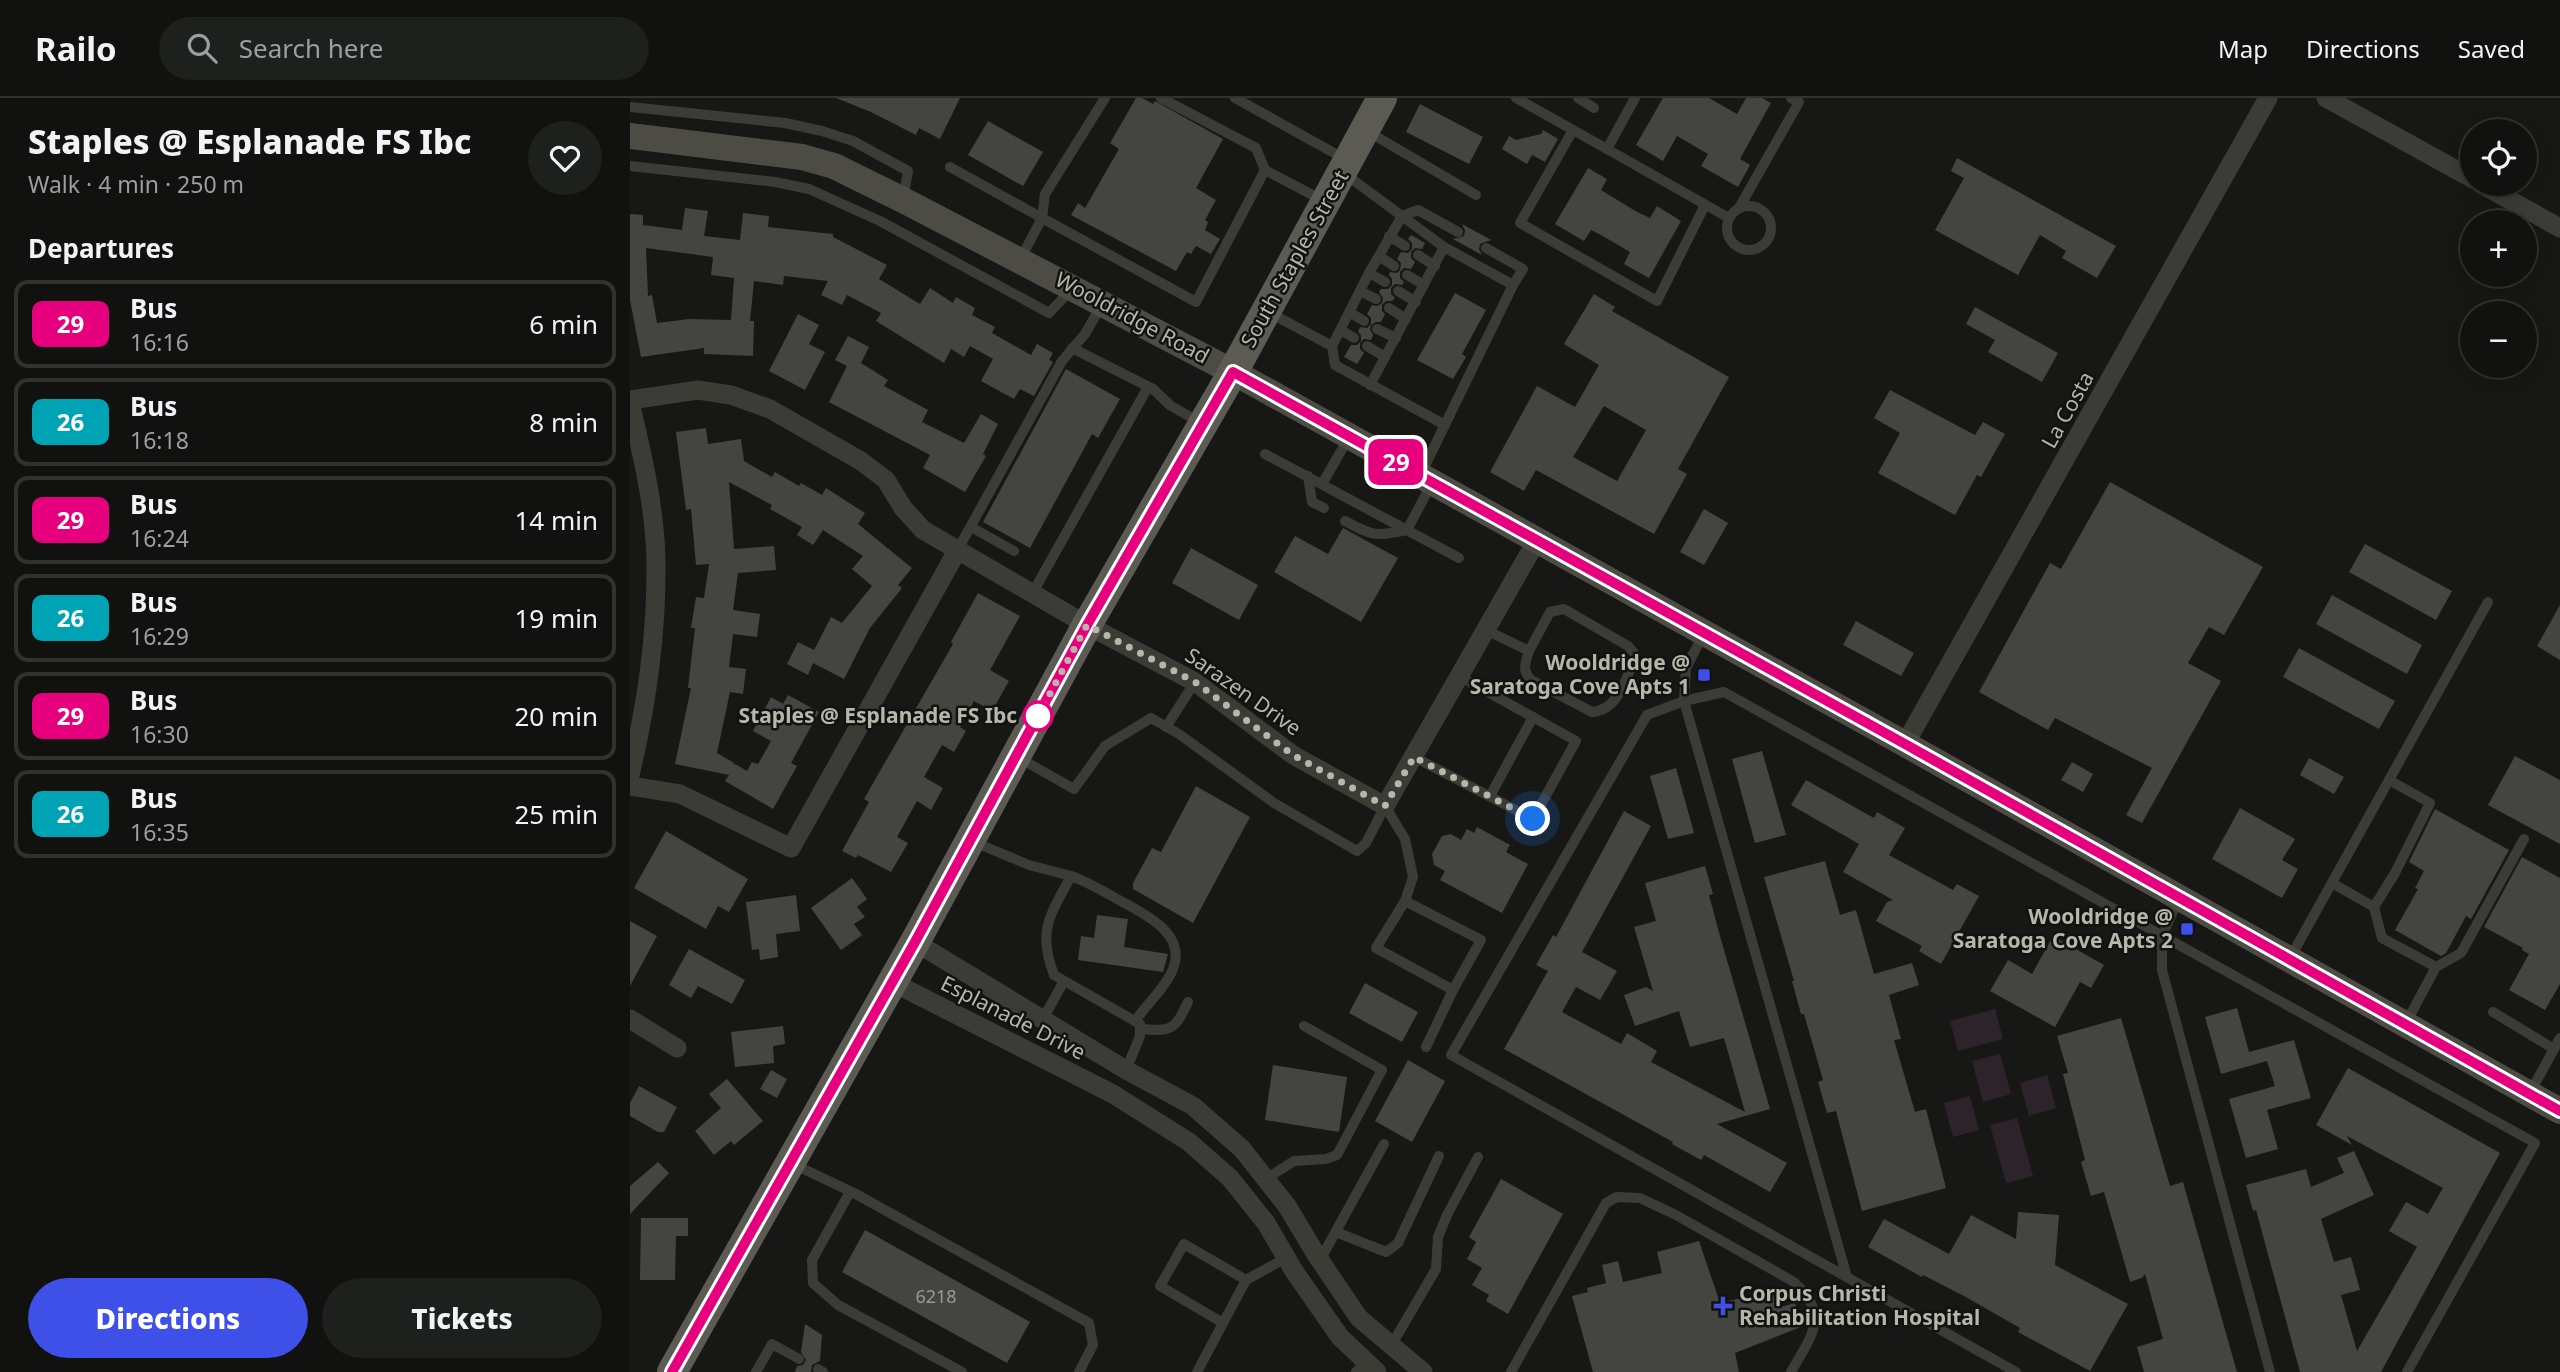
<!DOCTYPE html>
<html lang="en">
<head>
<meta charset="utf-8">
<style>
  body { margin:0; font-family:"Noto Sans",sans-serif; background:#1e201e; color:#f1f3f6; height:100vh; display:flex; flex-direction:column; font-size:26px; white-space:nowrap }
  * { box-sizing:border-box; margin:0 }
  p { font-size:23px; color:#9c9e9f }
  .icon { flex:none; width:38px; height:38px; fill:none; stroke:currentColor; stroke-width:2; stroke-linecap:round; stroke-linejoin:round }
  .map { position:relative; flex:1; overflow:hidden }
  .drawer { display:flex; flex-direction:column; background:#111210; width:630px }
  .drawer>* { flex:none }
  .badge { padding:0 14px; border-radius:10px; font-size:24px; line-height:46px }
  .controls { position:absolute; left:1830px; top:21px; display:grid; gap:14px }
  .controls a { display:grid; place-items:center; width:77px; height:77px; border-radius:50%; background:#111210; box-shadow:0 4px 18px #0003,0 0 0 2px #303230; font-size:35px }
  .you { position:absolute; width:35px; height:35px; margin:-18px; border:5px solid #fff; border-radius:50%; background:#1a73e8; box-shadow:0 0 0 10px #1a73e833 }
  .map>.badge { position:absolute; translate:-50% -50%; box-shadow:0 0 0 4px #fff }
  h2 { padding:0 28px; font-size:26px; line-height:63px }
  .round { display:grid; place-items:center; flex:none; width:74px; height:74px; border-radius:37px; background:#1e201e }
  .overview { display:flex; align-items:center; justify-content:space-between; height:119px; padding:0 28px }
  h1 { font-size:33px; font-weight:800; line-height:52px }
  .primary-button { display:flex; gap:14px; margin-top:auto; padding:14px 28px }
  .primary-button a { flex:1; height:80px; border-radius:42px; background:#3e50e8; color:#fff; font-size:28px; font-weight:800; line-height:80px; text-align:center }
  .primary-button a+a { background:#1e201e; color:#f1f3f6 }
  ul { padding:0; list-style:none }
  li { display:flex; align-items:center; gap:21px; height:88px; margin:0 14px 10px; padding:0 14px; border:4px solid #303230; border-radius:14px }
  li div { flex:1 }
  li b { display:block; font-size:26px }
  li em { font-style:normal }
  li .badge { min-width:77px; font-weight:700; text-align:center }
  header { display:flex; align-items:center; gap:42px; box-sizing:border-box; height:98px; padding:0 35px; background:#111210; border-bottom:2px solid #303230 }
  header strong { font-size:33px }
  nav { display:flex; gap:38px; margin-inline-start:auto; font-size:24px }
  .search { width:490px; height:63px; background:#1e201e; display:flex; align-items:center; gap:18px; box-sizing:border-box; padding:0 24px; border-radius:38px; color:#9c9e9f; font-size:26px }
  main { display:flex; flex:1; min-height:0 }
  .map>svg:first-child { display:block }
</style>
</head>
<body>
<header>
<strong>Railo</strong>
<div class="search"><svg class="icon" aria-label="search" viewBox="0 0 24 24"><circle cx="10" cy="10" r="6"/><path d="M15 15l6 6"/></svg>Search here</div>
<nav><a>Map</a><a>Directions</a><a>Saved</a></nav>
</header>
<main>
<section class="drawer">
<div class="overview"><div><h1>Staples @ Esplanade FS Ibc</h1><p>Walk · 4 min · 250 m</p></div><a class="round"><svg class="icon" aria-label="heart" viewBox="0 0 24 24"><path d="M12 20l-8-8c-3-5 5-10 8-4 3-6 11-1 8 4z"/></svg></a></div>
<h2>Departures</h2>
<ul>
<li><span class="badge" style="background:#e6007e;color:#fff">29</span><div><b>Bus</b><p>16:16</p></div><em>6 min</em></li>
<li><span class="badge" style="background:#00a3b4;color:#fff">26</span><div><b>Bus</b><p>16:18</p></div><em>8 min</em></li>
<li><span class="badge" style="background:#e6007e;color:#fff">29</span><div><b>Bus</b><p>16:24</p></div><em>14 min</em></li>
<li><span class="badge" style="background:#00a3b4;color:#fff">26</span><div><b>Bus</b><p>16:29</p></div><em>19 min</em></li>
<li><span class="badge" style="background:#e6007e;color:#fff">29</span><div><b>Bus</b><p>16:30</p></div><em>20 min</em></li>
<li><span class="badge" style="background:#00a3b4;color:#fff">26</span><div><b>Bus</b><p>16:35</p></div><em>25 min</em></li>
</ul>
<div class="primary-button"><a>Directions</a><a>Tickets</a></div>
</section>
<div class="map">
<svg width="1930" height="1274" viewBox="0 0 1930 1274">
  <rect width="100%" height="100%" fill="#171816"/>
  <g fill="#2c242a">
    <path d="M1365,911L1373,941L1328,953L1320,923Z"/>
    <path d="M1370,956L1381,996L1353,1004L1342,963Z"/>
    <path d="M1417,977L1426,1010L1399,1018L1390,985Z"/>
    <path d="M1340,998L1349,1032L1323,1039L1314,1005Z"/>
    <path d="M1387,1020L1403,1078L1376,1085L1360,1027Z"/>
  </g>
  <g fill="#444540" fill-rule="evenodd">
    <path d="M206,0H330L310,41L289,30L286,37L241,14Z"/>
    <path d="M506,0H512L523,6L525,3L593,41L566,90L586,102L575,122L578,124L575,132L590,141L581,156L566,148L561,156L557,154L546,173L441,117L448,105L455,110L489,51L480,45Z"/>
    <path d="M1033,0H1079L1107,16L1116,0H1132L1141,5L1110,61L1120,67L1108,89L1071,68L1078,56L1047,38L1033,63L1006,47Z"/>
    <path d="M790,6L853,39L839,66L776,34Z"/>
    <path d="M358,23L413,54L393,88L338,57Z"/>
    <path d="M913,32L928,41L915,64L902,57L897,66L872,51L879,38L886,42L911,36Z"/>
    <path d="M1327,60L1486,148L1467,180L1432,160L1436,153L1410,137L1388,177L1305,132L1334,80L1321,73Z"/>
    <path d="M958,70L977,81L971,92L1007,114L1020,120L1027,108L1051,123L1019,180L994,166L1000,154L971,137L961,132L954,143L925,126Z"/>
    <path d="M55,110L78,113L74,138L110,142L113,115L139,118L138,129L203,136V139L257,167L249,181L290,206L300,190L323,205L326,199L345,210L342,217L365,229L362,235L401,257L407,246L423,255L419,262L423,264L404,298L390,291L384,301L351,283L363,261L340,248L334,259L321,251L314,265L246,223L251,215L217,197L212,207L191,197L198,183L154,178L153,187L124,183L120,223H124L123,258L74,256V250L11,259L0,202V116L13,117V127L52,132ZM16,150L83,159L81,177L104,180L101,222L59,221L27,225L22,197L18,198Z"/>
    <path d="M832,126L861,142L850,146L849,151L852,157L823,141L834,138L835,133Z"/>
    <path d="M781,137L795,145L792,151L785,150L781,154V160L785,164L781,171L774,170L770,174V180L774,184L772,187L765,186L761,190V196L765,200L762,203H756L752,207V213L755,216L751,224H746L741,227L740,232L743,237L741,242L734,241L730,245V251L734,255L727,266L714,259L721,247H727L731,243V237L728,234L730,229L737,230L741,226V220L737,216L742,207L747,208L752,205L753,200L749,194L751,191H758L762,187V181L759,177L760,174L767,175L770,172L771,165L767,161L771,154L778,155L782,151V145L778,141Z"/>
    <path d="M825,195L856,212L832,256L836,259L823,281L787,262Z"/>
    <path d="M964,196L985,209L982,213L1099,279L1048,371L1057,376L1024,436L906,372L894,393L860,374L907,288L945,309L969,267L934,246ZM974,308L1016,332L987,383L943,359Z"/>
    <path d="M1345,209L1428,255L1412,284L1358,254L1365,242L1336,226Z"/>
    <path d="M168,216L189,227L179,246L195,254L175,292L139,273Z"/>
    <path d="M218,238L239,249L231,265L258,282L254,288L298,312L292,324L334,345L351,316L368,326L353,356L356,358L335,394L293,370L300,357L199,304L217,268L205,262Z"/>
    <path d="M436,271L490,301L468,340L462,336L400,450L353,424Z"/>
    <path d="M1260,292L1345,337L1353,324L1375,336L1351,379L1347,377L1325,417L1248,375L1270,335L1244,320Z"/>
    <path d="M76,330L78,346L111,341L114,363L142,379L145,374L169,388L171,385L192,397L196,390L235,415L228,426L282,470L268,487L272,490L240,530L214,581L183,565L178,577L157,566L168,544L184,552L201,519L212,525L242,488L222,471L233,458L193,432L183,447L167,437L172,429L140,411L142,407L99,384L104,451L144,448L146,472L108,475L103,512L130,516L127,539L103,536L99,569L116,571L113,596L100,594L87,655L104,665V667L105,666L117,673L122,664L128,666L141,643L123,633L141,599L153,606L158,597L189,614L161,665L167,668L143,711L95,683L99,677L45,666L61,590H58L65,530H61L66,499L74,500L79,466L66,467L61,411L56,412L46,334Z"/>
    <path d="M1480,384L1633,469L1594,537L1579,529L1558,565L1591,583L1512,725L1496,717L1522,670L1425,620L1418,632L1349,594L1420,465L1431,471Z"/>
    <path d="M1074,411L1098,425L1074,467L1050,454Z"/>
    <path d="M713,430L768,460L731,524L644,474L665,438L698,456Z"/>
    <path d="M1735,446L1822,493L1806,522L1719,474Z"/>
    <path d="M561,450L628,487L609,522L542,485Z"/>
    <path d="M348,495L390,518L360,572L379,583L362,613L344,603L330,629L336,633L324,654L312,647L294,679L313,690L301,712L287,703L267,739L278,745L261,774L228,757L226,760L212,753L239,704L234,701L323,546L321,544Z"/>
    <path d="M1702,497L1792,547L1777,576L1686,526Z"/>
    <path d="M1930,507V562L1907,548Z"/>
    <path d="M1226,523L1284,555L1271,578L1213,547Z"/>
    <path d="M1669,550L1765,603L1749,631L1653,579Z"/>
    <path d="M1132,653L1156,737L1125,745L1102,661Z"/>
    <path d="M1885,658L1930,682V746L1858,707Z"/>
    <path d="M1679,660L1714,679L1704,696L1670,677Z"/>
    <path d="M1442,664L1463,676L1453,694L1431,682Z"/>
    <path d="M1046,670L1064,735L1038,741L1020,678Z"/>
    <path d="M1176,682L1244,720L1247,714L1275,730L1259,757L1323,792L1327,786L1349,798L1311,866L1289,853L1292,848L1246,823L1257,804L1263,802L1213,774L1229,746L1161,707Z"/>
    <path d="M566,688L620,719L563,825L503,791V785L522,750L531,754Z"/>
    <path d="M1610,710L1665,741L1652,762L1668,771L1652,800L1582,761Z"/>
    <path d="M1805,711L1879,752L1841,821L1836,818L1816,855L1811,858L1765,832L1788,791L1785,790L1794,773L1779,764Z"/>
    <path d="M994,713L1021,728L952,854L987,873L970,902L946,889L932,914L991,946L997,935L1027,953L1021,964L1115,1014L1094,940L1060,949L1049,913L1005,928L994,897L1016,889L1023,893L1004,829L1026,823L1015,785L1075,768L1083,796L1079,797L1090,838L1140,1011L1087,1026L1157,1065L1140,1094L1074,1057L1071,1062L1042,1046L1043,1044L874,951L918,873L906,867L923,837L926,839Z"/>
    <path d="M847,729L880,747L876,754L898,766L872,815L810,782L815,773L804,767L802,756L812,738L821,736L831,742L837,731L844,735Z"/>
    <path d="M36,733L118,781L99,814L88,808L76,831L4,790Z"/>
    <path d="M1892,759L1930,780V886L1915,912L1879,892L1899,856L1892,852L1893,850L1854,829Z"/>
    <path d="M1195,763L1210,817L1226,812L1244,876L1282,865L1289,887L1259,897L1271,941L1264,942L1285,1014L1296,1011L1316,1090L1232,1113L1206,1013L1197,1015L1188,984L1193,982L1174,916H1171L1162,883H1164L1134,779Z"/>
    <path d="M222,780L237,801L227,809L235,819L224,826L232,837L211,852L181,810Z"/>
    <path d="M166,797L170,833L146,836L148,859L130,862L129,851L122,852L116,804Z"/>
    <path d="M467,817L498,821L494,849L538,856L533,874L448,862L451,838L464,840Z"/>
    <path d="M0,823L27,838L0,888Z"/>
    <path d="M1423,838L1474,867L1461,890L1450,884L1425,929L1360,893L1378,862L1402,876Z"/>
    <path d="M59,851L115,882L102,906L68,888L61,900L39,887Z"/>
    <path d="M735,885L788,914L772,944L719,915Z"/>
    <path d="M1607,910L1619,954L1664,942L1681,1000L1637,1012L1648,1051L1616,1060L1599,1001L1645,988L1637,963L1591,976L1575,919Z"/>
    <path d="M1491,920L1540,1088L1553,1084L1607,1274H1514L1507,1249L1533,1241L1515,1176L1512,1180L1500,1184L1474,1094L1461,1098L1451,1064L1455,1062L1433,976L1438,975L1427,938Z"/>
    <path d="M153,928L155,946L143,948L144,965L105,969L101,934Z"/>
    <path d="M778,962L815,983L782,1044L745,1023Z"/>
    <path d="M643,967L717,979L709,1034L635,1022Z"/>
    <path d="M1718,970L1870,1055L1751,1274H1670L1626,1112L1623,1113L1616,1087L1676,1071L1681,1089L1714,1075L1707,1060L1724,1053L1744,1097L1691,1121L1704,1164L1721,1159L1730,1192L1711,1197L1727,1253L1787,1149L1759,1133L1776,1104L1798,1116L1813,1090L1717,1038L1722,1047L1686,1027Z"/>
    <path d="M141,972L157,981L147,1000L130,991Z"/>
    <path d="M97,981L133,1023L104,1047L101,1043L84,1057L65,1033L91,1010L79,996Z"/>
    <path d="M9,988L47,1009L34,1034H28L0,1018V1005Z"/>
    <path d="M28,1064L39,1075L0,1116V1088Z"/>
    <path d="M871,1081L933,1116L878,1216L856,1203L859,1197L842,1187L852,1170L837,1161L846,1144L839,1139Z"/>
    <path d="M1388,1114L1429,1117L1425,1167L1498,1206L1460,1273L1388,1234L1390,1230L1334,1198L1293,1177L1292,1179L1238,1149L1254,1121L1319,1156L1341,1117L1386,1141Z"/>
    <path d="M11,1120H58V1138H46L45,1182H10Z"/>
    <path d="M235,1132L400,1224L377,1265L212,1174Z"/>
    <path d="M1069,1143L1090,1205L1142,1193L1147,1210L1165,1205L1171,1229L1105,1255L1109,1274H963L942,1198L958,1194L957,1190L976,1185L972,1167L988,1163L993,1184L1032,1175L1027,1154Z"/>
    <path d="M175,1226L192,1237L190,1263L182,1267L181,1274H165L167,1268L173,1267L176,1262L171,1254Z"/>
  </g>
  <g fill="none" stroke-linecap="round" stroke-linejoin="round">
    <g stroke="#3c3c37" stroke-width="10">
      <path d="M531,0L626,50L635,72"/>
      <path d="M605,0L715,61"/>
      <path d="M886,0L977,51L1005,0"/>
      <path d="M948,0L964,10"/>
      <path d="M0,9L155,25L192,33L223,43L278,73L273,101"/>
      <path d="M943,32L890,125L1027,203L1075,107"/>
      <path d="M737,33L846,97"/>
      <path d="M977,51L1099,120"/>
      <path d="M0,68L145,84L179,91L250,123L419,215L441,192"/>
      <path d="M320,69L412,120L415,96L475,0"/>
      <path d="M715,76L814,149L883,187L791,376"/>
      <circle cx="1119" cy="130" r="22"/>
      <path d="M1109,110L1169,4L1161,0"/>
      <path d="M759,138L775,148"/>
      <path d="M856,150L893,171L883,187"/>
      <path d="M788,157L805,168"/>
      <path d="M749,158L764,168"/>
      <path d="M390,162L412,120L566,204L635,72L692,102"/>
      <path d="M739,175L755,184"/>
      <path d="M777,177L794,187"/>
      <path d="M730,193L746,201"/>
      <path d="M768,193L786,204"/>
      <path d="M759,210L776,221"/>
      <path d="M638,214L702,248L705,267L815,327"/>
      <path d="M719,214L734,223"/>
      <path d="M747,231L766,240"/>
      <path d="M711,232L724,240"/>
      <path d="M702,248L739,175L772,118L788,112L828,134"/>
      <path d="M737,248L755,259"/>
      <path d="M442,250L523,291L541,308L571,325"/>
      <path d="M740,287L814,149"/>
      <path d="M635,356L829,460"/>
      <path d="M678,378L682,404L694,410"/>
      <path d="M692,386L718,341"/>
      <path d="M715,423C743,438 745,439 777,432L802,385"/>
      <path d="M341,429L384,453"/>
      <path d="M327,453L432,263L455,236L471,208"/>
      <path d="M402,496L518,289"/>
      <path d="M856,532L899,553C895,566 892,572 901,582L962,614C988,612 995,583 1004,562V555L998,548L934,511L920,514L899,553"/>
      <path d="M1074,535L1056,570L1054,603L1217,1179"/>
      <path d="M536,629L565,584"/>
      <path d="M784,659L903,721L946,643L829,578"/>
      <path d="M389,660L444,691L475,648L521,620L549,636L644,705L727,753L736,745L755,708"/>
      <path d="M860,698L903,619"/>
      <path d="M755,708L775,741L783,779L775,803L851,842L823,892L746,850L775,803"/>
      <path d="M344,744L399,767L441,778C420,818 407,832 424,877L510,926V938L496,972"/>
      <path d="M441,778C458,784 473,793 489,802C514,816 557,835 543,871C536,889 516,907 505,923"/>
      <path d="M1702,785L1744,809L1752,840L1806,869"/>
      <path d="M1549,800L1532,838V872L1640,1274"/>
      <path d="M1744,809L1765,775L1800,705L1759,682"/>
      <path d="M1660,860L1858,504"/>
      <path d="M1863,914L1924,951"/>
      <path d="M413,921L434,883"/>
      <path d="M1776,925L1806,869L1831,855L1894,741"/>
      <path d="M511,931C543,934 545,931 558,904"/>
      <path d="M796,949L823,892"/>
      <path d="M1900,995L1930,940"/>
      <path d="M163,1066L224,1095L459,1225L463,1247L449,1274"/>
      <path d="M636,1081L664,1063L696,1061L707,1057L752,972L674,928"/>
      <path d="M220,1094L182,1162L183,1185L208,1207L332,1274"/>
      <path d="M706,1134L756,1154L768,1145L809,1058"/>
      <path d="M690,1162L754,1046"/>
      <path d="M593,1225L530,1188L554,1146L616,1182"/>
      <path d="M761,1248L806,1171L808,1139L817,1117L848,1059"/>
      <path d="M188,1271L193,1274"/>
      <path d="M126,1274L142,1246L169,1261"/>
      <path d="M567,1274L616,1182L656,1160"/>
      <path d="M726,1274L736,1264"/>
      <path d="M881,1274L976,1105L987,1099L1010,1100L1046,1117L1164,1184C1201,1218 1181,1238 1161,1274"/>
      <path d="M1386,1274L821,957L1017,617L1054,603L1094,594L1905,1045L1777,1274"/>
    </g>
    <g stroke="#3c3c37" stroke-width="19">
      <path d="M1696,0L1843,81"/>
      <path d="M1851,86L1930,130"/>
      <path d="M0,302L68,292L101,297L140,311L231,363L256,382L273,410L293,432L457,527L565,584L663,657L755,708L907,442"/>
      <path d="M0,305C13,358 27,419 26,474C26,543 16,610 0,677"/>
      <path d="M1275,646L1638,0"/>
      <path d="M0,688L50,696L161,750L327,453"/>
      <path d="M285,844L496,972L563,1008L612,1051L657,1108L687,1158L729,1220L793,1274"/>
      <path d="M262,884L483,996L559,1044L600,1080L636,1125L664,1173L710,1239L747,1274"/>
      <path d="M0,921L47,950"/>
    </g>
    <path stroke="#4c4c45" stroke-width="26" d="M0,38L172,59L204,68L273,102L603,274L1275,646L1930,1013"/>
    <path stroke="#5b5b53" stroke-width="30" d="M42,1274L285,844L457,527L603,274L752,0"/>
  </g>
  <g fill="none" stroke-linecap="round" stroke-linejoin="round">
    <g stroke="#fff" stroke-width="16">
      <path id="line" d="M42,1274L285,844L457,527L603,274L1275,646L1930,1013"/>
    </g>
    <use href="#line" stroke="#e6007e" stroke-width="10"/>
    <path stroke="#b7b6a9" stroke-width="7" stroke-dasharray="0 12.6" d="M408,618L457,527L565,584L663,657L755,708L784,659L903,721"/>
  </g>
  <g fill="#3e50e8" stroke="#121311" stroke-width="2.5">
    <rect x="1067" y="570" width="14" height="14" rx="3.5"/>
    <rect x="1550" y="824" width="14" height="14" rx="3.5"/>
    <path d="M1089.5 1197.5h7v7h7v7h-7v7h-7v-7h-7v-7h7z"/>
  </g>
  <circle fill="#fff" stroke="#e6007e" stroke-width="3.5" cx="408" cy="618" r="14"/>
  <g text-anchor="middle" stroke-width="5" stroke-linejoin="round" paint-order="stroke">
    <g font-size="18" fill="#9a9a8f">
      <text x="306" y="1205">6218</text>
    </g>
    <g font-size="21" fill="#b7b6a9" stroke="#121311">
      <text transform="translate(665 161) rotate(-61)" y="7">South Staples Street</text>
      <text transform="translate(502 220) rotate(28)" y="7">Wooldridge Road</text>
      <text transform="translate(1438 312) rotate(-61)" y="7">La Costa</text>
      <text transform="translate(613 594) rotate(35)" y="7">Sarazen Drive</text>
      <text transform="translate(383 920) rotate(27)" y="7">Esplanade Drive</text>
    </g>
    <g font-size="21" font-weight="bold" fill="#b7b6a9" stroke="#121311" text-anchor="end">
      <text x="1060" y="572">Wooldridge @<tspan x="1060" dy="24">Saratoga Cove Apts 1</tspan></text>
      <text x="1543" y="826">Wooldridge @<tspan x="1543" dy="24">Saratoga Cove Apts 2</tspan></text>
      <text x="1109" y="1203" text-anchor="start">Corpus Christi<tspan x="1109" dy="24">Rehabilitation Hospital</tspan></text>
    </g>
    <g font-size="21" font-weight="bold" fill="#b7b6a9" stroke="#121311" text-anchor="end">
      <text x="387" y="625">Staples @ Esplanade FS Ibc</text>
    </g>
  </g>
</svg>
<div class="controls">
<a><svg class="icon" aria-label="locate" viewBox="0 0 24 24"><circle cx="12" cy="12" r="6"/><path d="M12 2v4M12 18v4M2 12h4M18 12h4"/></svg></a>
<a>+</a>
<a>−</a>
</div>
<div class="you" style="left:903px;top:721px"></div>
<b class="badge" style="left:766px;top:364px;background:#e6007e;color:#fff">29</b>
</div>
</main>
</body>
</html>
